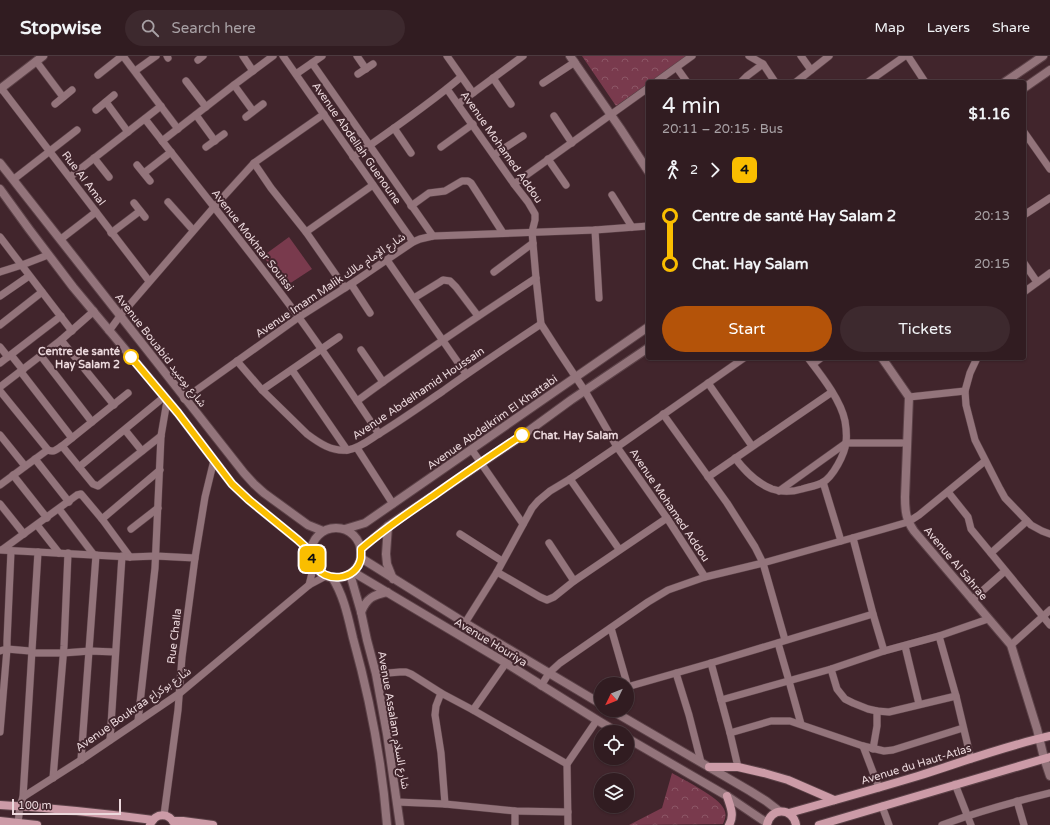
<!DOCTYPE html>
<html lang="en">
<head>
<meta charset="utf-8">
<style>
  body { margin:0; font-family:"Varela Round","Noto Sans Arabic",sans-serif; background:#3d292e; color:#f1f3f6; height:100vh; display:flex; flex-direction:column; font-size:15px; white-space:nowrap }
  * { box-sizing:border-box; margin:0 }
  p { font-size:13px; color:#a8a1a5 }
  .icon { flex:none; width:22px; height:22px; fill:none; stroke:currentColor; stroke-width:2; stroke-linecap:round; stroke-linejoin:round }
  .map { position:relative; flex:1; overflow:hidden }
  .panel { position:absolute; left:646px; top:24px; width:380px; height:280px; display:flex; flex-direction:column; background:#311c21; border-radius:4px; box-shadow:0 1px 3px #0004,0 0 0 1px #4c3a3f }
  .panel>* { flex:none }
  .badge { padding:0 8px; border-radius:6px; font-size:14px; line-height:26px }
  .needle { width:26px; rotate:227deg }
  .fabs { position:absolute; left:594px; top:621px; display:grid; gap:8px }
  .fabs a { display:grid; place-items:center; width:40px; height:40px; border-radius:50%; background:#311c21; box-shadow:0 1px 3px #0004,0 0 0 1px #4c3a3f; font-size:20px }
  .scale { position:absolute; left:12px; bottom:10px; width:109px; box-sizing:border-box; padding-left:4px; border:2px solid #ecd9dd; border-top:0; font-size:11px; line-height:14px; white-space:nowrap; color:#ecd9dd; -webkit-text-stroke:3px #41252c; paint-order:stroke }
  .map>.badge { position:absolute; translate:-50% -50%; box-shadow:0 0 0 2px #fff }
  .legs { display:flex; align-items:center; gap:6px; height:44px; padding:0 16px; font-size:13px }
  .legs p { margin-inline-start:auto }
  .headline { display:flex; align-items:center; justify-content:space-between; height:68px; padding:0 16px }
  h1 { font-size:22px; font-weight:600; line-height:30px }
  .button { display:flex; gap:8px; margin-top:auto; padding:8px 16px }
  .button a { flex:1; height:46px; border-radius:24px; background:#b45309; color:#fff; font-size:16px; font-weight:600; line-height:46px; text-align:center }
  .button a+a { background:#3d292e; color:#f1f3f6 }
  ul { padding:0 16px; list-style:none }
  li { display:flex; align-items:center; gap:14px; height:48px; font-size:15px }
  li i { display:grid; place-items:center; width:6px; height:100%; margin:0 5px; background:currentColor }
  li i::after { content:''; width:10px; height:10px; margin:-5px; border:3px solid; border-radius:50%; background:#311c21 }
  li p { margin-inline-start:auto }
  li:first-child i { background:linear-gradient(#0000 50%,currentColor 0) }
  li:last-child i { background:linear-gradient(currentColor 50%,#0000 0) }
  header { display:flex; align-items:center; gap:24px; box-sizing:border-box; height:56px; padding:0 20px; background:#311c21; border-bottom:1px solid #4c3a3f }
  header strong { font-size:19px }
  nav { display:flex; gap:22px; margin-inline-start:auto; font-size:14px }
  .search { width:280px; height:36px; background:#3d292e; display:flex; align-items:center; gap:10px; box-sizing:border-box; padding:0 14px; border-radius:22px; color:#a8a1a5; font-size:15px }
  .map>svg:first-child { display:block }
</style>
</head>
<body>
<header>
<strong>Stopwise</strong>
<div class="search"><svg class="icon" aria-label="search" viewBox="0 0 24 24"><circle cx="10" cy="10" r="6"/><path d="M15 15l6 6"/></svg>Search here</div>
<nav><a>Map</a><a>Layers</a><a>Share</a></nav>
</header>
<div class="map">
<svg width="1050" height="769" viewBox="0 0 1050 769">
  <defs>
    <pattern id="park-crowns" width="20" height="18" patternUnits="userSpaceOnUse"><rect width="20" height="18" fill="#793a4d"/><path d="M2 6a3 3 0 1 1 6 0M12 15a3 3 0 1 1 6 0" fill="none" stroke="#8c5666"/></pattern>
  </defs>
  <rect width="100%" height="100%" fill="#41252c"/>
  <g fill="url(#park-crowns)">
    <path d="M582,0H688L650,26H648V28L616,50Z"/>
    <path d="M672,717C684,724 719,741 724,753C727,759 725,763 723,768L629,769L662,752Z"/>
  </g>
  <path fill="#793a4d" d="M289,181L312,213L286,230L263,200Z"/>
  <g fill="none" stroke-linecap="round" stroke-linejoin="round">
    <g stroke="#5c4248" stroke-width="8">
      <g id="minor">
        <path d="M123,0L178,73"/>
        <path d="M167,0L168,2"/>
        <path d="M243,0L253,15"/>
        <path d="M283,0L413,186"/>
        <path d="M357,0L366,13"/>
        <path d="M447,0L473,37"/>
        <path d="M749,0L763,8L775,26"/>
        <path d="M801,0L811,14"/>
        <path d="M908,0L925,26"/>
        <path d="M198,4L203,0"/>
        <path d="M36,5L63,41"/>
        <path d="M312,7L433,180"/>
        <path d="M677,12L687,26"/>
        <path d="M135,15L156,0"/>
        <path d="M296,18L322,0"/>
        <path d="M358,18L373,8"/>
        <path d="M98,19L122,0"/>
        <path d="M493,22L511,48"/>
        <path d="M186,25L206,51"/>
        <path d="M656,26L692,0"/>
        <path d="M741,26L747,20L763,8"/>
        <path d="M796,26L829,0"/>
        <path d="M868,26L905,0"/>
        <path d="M543,27L575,6"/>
        <path d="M234,29L253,55"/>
        <path d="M1,32L149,225"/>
        <path d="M447,33L514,128L528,146L535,158V164L532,176L536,222L541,268L559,296L585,335L617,391L667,462L705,521"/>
        <path d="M106,46L128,76"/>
        <path d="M55,48L72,34"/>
        <path d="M458,48L523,0"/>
        <path d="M96,54L114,39"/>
        <path d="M196,59L215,85"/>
        <path d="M554,60L572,87"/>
        <path d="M246,61L263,48"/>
        <path d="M145,63C197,130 250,195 300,263C327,300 353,339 379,378"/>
        <path d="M394,72L411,97"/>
        <path d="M1024,76L1050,113"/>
        <path d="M162,85L234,29L273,0"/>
        <path d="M206,91L224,78"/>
        <path d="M441,91L473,68"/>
        <path d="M494,99L523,80"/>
        <path d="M353,101C390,75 427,50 461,21"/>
        <path d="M94,102L109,121"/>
        <path d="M548,103L566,129"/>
        <path d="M254,107L271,132L306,176L345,232"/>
        <path d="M137,109L150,125"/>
        <path d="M144,117L171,96"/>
        <path d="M70,121L161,50"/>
        <path d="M14,123L77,74"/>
        <path d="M514,128L648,32"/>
        <path d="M612,139L632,171"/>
        <path d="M168,146L193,174"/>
        <path d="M134,147L145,161"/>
        <path d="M411,150L429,137L445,135L462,125H468L471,127L503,177"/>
        <path d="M1024,159L1050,142"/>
        <path d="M595,174L599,242"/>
        <path d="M306,176L373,129"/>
        <path d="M111,177L140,155"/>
        <path d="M0,181L72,275"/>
        <path d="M61,183L96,156"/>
        <path d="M387,204L466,318"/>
        <path d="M1024,207L1037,226"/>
        <path d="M0,216L22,209L48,199"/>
        <path d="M494,216L533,187"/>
        <path d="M351,228L370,257"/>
        <path d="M1024,236L1050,217"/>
        <path d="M0,240L29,220"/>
        <path d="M414,242L440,226L443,224L450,225L456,231L478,260"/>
        <path d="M0,269L42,236"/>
        <path d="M109,275L120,260L214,151L254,107L324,58"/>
        <path d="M61,284L114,349"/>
        <path d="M0,291L8,301"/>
        <path d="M361,294L383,326"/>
        <path d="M11,299L23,314"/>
        <path d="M41,300L92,366"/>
        <path d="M977,302L970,317L965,335L966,349L975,384L1000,433L1005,442L1031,469L1042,475L1050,478"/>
        <path d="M237,305L262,334L307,378C319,387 332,396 348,394C359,392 368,385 377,379C400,365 421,350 443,335C475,312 508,290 541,268"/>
        <path d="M0,307L61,260"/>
        <path d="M813,308L821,302"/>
        <path d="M292,314L347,394"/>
        <path d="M21,316L72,382"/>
        <path d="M708,327L752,390"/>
        <path d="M0,331L61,284L94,255"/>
        <path d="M262,334L339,281"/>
        <path d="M0,335L48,394"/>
        <path d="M909,341L965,335"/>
        <path d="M184,343L299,261L351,228L413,186L420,183L433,180L595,174L648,170"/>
        <path d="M357,345C415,302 475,262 536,222"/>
        <path d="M663,358L727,447L755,491L763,507L785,584"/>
        <path d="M125,374L142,395"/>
        <path d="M0,379L25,410"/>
        <path d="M62,390L93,428L98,430L161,380"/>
        <path d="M357,392L393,448"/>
        <path d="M472,394L523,468"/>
        <path d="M735,402C745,415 756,427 772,433C781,436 792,436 802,433C808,431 816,430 822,427C833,421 845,398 846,386C847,379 846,371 845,365C841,344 821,319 808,302"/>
        <path d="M35,403L69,446"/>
        <path d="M79,411L164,341"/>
        <path d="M13,419L47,462"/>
        <path d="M708,421L832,336"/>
        <path d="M570,423L619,493"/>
        <path d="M823,426L841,485"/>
        <path d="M0,429L46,395L48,394C54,397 57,393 62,390L128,337"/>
        <path d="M779,435L846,387H907"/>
        <path d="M948,436L968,461L971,473L1050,569"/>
        <path d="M0,448L24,478"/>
        <path d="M59,453L94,499"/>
        <path d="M102,463L160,414"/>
        <path d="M37,469L59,497"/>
        <path d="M131,473L158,452"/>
        <path d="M460,478L502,505"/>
        <path d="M853,482L873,558L884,595"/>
        <path d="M549,487L574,525"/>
        <path d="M3,493L77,439L81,438L102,463L130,501"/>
        <path d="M0,494L130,501L156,500L195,502"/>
        <path d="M991,497L1027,465"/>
        <path d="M497,516L540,541L547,544L554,541L574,525L667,462"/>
        <path d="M309,529L312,517V502"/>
        <path d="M972,544L1005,515"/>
        <path d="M465,567L497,516L532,452L538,445L550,435L570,423L617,391L744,302"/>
        <path d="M611,572L628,631"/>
        <path d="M939,580L956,640L971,703"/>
        <path d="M778,587L789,625L801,668"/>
        <path d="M1011,589L1050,554"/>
        <path d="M905,590L919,648"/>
        <path d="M0,595L7,593L30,595L32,597H63L90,595L115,596"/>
        <path d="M711,607L730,677L738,711"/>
        <path d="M831,613L837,633L845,643L853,647L868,653L877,655L889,656L956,640"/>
        <path d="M676,617L689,659L701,706"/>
        <path d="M376,618L400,616H406L411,618L441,637L473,654L567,708"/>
        <path d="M541,630L549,617L560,607L648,546L668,534L705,521L763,507L884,473L908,466L919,459L985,405"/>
        <path d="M627,631L711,607L873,558"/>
        <path d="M441,637L436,650L435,659L441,697L445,748"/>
        <path d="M721,644L831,613L884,595L939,580L988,563"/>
        <path d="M473,654L506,607"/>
        <path d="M138,665L155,512L161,380L167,345"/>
        <path d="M0,676L7,593V585L11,495"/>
        <path d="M730,677L771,665H790L863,690L884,695L893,694L963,672"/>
        <path d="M110,684L122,500"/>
        <path d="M863,690L879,732"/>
        <path d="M873,693L877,670V655"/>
        <path d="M81,704L96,499"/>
        <path d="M53,722L64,590L68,497"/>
        <path d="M955,728L971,769"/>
        <path d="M23,741L38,496"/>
        <path d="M1017,745L1024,769"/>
        <path d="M397,746L445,748L515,755L568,756"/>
        <path d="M882,750L889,769"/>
        <path d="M164,759L178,654L182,601L195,502L205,441L214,404"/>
        <path d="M18,767L20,750L23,741L81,704L180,637L309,529L326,520"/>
        <path d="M515,769V755"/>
        <path d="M568,769L567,708L597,664"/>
        <path d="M942,769C977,756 1013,746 1050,737"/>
      </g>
    </g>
    <g stroke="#5c4248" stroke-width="10">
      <g id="tertiary">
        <path d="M570,0L620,72L648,115"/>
        <path d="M1005,26L1043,0"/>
        <path d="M1024,32L1050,14"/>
        <path d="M0,33L43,0"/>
        <path d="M0,107L244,417L254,428L264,437L308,469L323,475"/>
        <path d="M0,133L29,173L73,231L178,357L232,428L249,444L298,484L311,496"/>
        <path d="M882,302L909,341L905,441C905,455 906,464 914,475L1011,589L1037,673L1044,702L1050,720"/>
        <path d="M388,470L386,498L387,508L393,523"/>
        <circle cx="336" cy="497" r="25"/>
        <path d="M345,473L365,467L648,271"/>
        <path d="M361,493L388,470L523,379L571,344L648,292"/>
        <path d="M361,502L465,567L601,648"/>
        <path d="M353,516L506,607L597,664L617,676"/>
        <path d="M350,518L361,556L367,584L376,618L387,678L400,769"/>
        <path d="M332,521C344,540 348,561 353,582C370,643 382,706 387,769"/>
        <path d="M361,556C367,542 373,539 387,536"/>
        <path d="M611,654L750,735L766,745L779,755"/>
        <path d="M627,682L727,740L767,767"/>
      </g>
    </g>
    <g stroke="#5c4248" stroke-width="10">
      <g id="secondary">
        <path d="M709,711H738L764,717L788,724L834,744"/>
        <path d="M727,740C730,750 735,759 729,769"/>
        <path d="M0,749C51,752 102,757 153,764"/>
        <path d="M789,757C832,745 875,733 918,720C962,706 1005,690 1050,680"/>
        <path d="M0,765L37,769"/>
        <path d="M173,765H183L213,769"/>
        <path d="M150,769C155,756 170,756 175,769"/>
        <path d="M767,769C770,751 793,751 796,769"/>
        <path d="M819,769L1050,701"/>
      </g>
    </g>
    <use href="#minor" stroke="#93747b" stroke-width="7"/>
    <use href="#tertiary" stroke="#93747b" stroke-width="8"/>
    <use href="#secondary" stroke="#cc9ba7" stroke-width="8"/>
  </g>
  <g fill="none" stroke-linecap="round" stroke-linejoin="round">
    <g stroke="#fff" stroke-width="9">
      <path id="line-1" d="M131,301L178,357L232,428L249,444L298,484L311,496C311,500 312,504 314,508C324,528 357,525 361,502C361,499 361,496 361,493C384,473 408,457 433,440C462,419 492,399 522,379"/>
    </g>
    <use href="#line-1" stroke="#fabe00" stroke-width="6"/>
  </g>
  <g fill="#fff" stroke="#fabe00" stroke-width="2">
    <circle cx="131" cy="301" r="7"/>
    <circle cx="522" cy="379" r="7"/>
  </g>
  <g text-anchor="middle" stroke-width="4" stroke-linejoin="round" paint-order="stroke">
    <g font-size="11" fill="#ecd9dd" stroke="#41252c">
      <text transform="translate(357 87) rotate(55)" y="4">Avenue Abdellah Guenoune</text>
      <text transform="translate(502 91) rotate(55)" y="4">Avenue Mohamed Addou</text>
      <text transform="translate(84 122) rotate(53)" y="4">Rue Al Amal</text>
      <text transform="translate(253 184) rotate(52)" y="4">Avenue Mokhtar Souissi</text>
      <text transform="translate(330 229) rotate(-34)" y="4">Avenue Imam Malik شارع الإمام مالك</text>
      <text transform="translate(161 294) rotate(52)" y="4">Avenue Bouabid شارع بوعبيد</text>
      <text transform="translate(418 337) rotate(-34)" y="4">Avenue Abdelhamid Houssain</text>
      <text transform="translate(492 366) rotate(-35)" y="4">Avenue Abdelkrim El Khattabi</text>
      <text transform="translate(670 449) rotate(56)" y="4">Avenue Mohamed Addou</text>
      <text transform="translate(956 507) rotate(50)" y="4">Avenue Al Sahrae</text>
      <text transform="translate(174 580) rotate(-83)" y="4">Rue Challa</text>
      <text transform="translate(491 586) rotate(31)" y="4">Avenue Houriya</text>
      <text transform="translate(133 653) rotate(-35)" y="4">Avenue Boukraa شارع بوكراع</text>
      <text transform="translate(394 664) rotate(80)" y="4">Avenue Assalam شارع السلام</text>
      <text transform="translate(916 708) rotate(-17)" y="4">Avenue du Haut-Atlas</text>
    </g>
    <g font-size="11" font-weight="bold" fill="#ecd9dd" stroke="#41252c" text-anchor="end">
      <text x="120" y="299">Centre de santé<tspan x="120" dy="13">Hay Salam 2</tspan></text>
      <text x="533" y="383" text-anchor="start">Chat. Hay Salam</text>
    </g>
  </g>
</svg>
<div class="fabs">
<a><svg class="needle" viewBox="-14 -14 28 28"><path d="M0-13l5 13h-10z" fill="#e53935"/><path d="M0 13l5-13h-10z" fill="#a8a1a5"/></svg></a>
<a><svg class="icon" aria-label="locate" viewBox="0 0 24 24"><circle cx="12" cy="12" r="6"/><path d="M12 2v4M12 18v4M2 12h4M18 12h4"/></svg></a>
<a><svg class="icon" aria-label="layers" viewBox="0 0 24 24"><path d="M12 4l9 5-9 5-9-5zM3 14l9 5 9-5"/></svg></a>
</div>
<div class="scale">100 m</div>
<b class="badge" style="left:312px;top:503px;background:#fabe00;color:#111">4</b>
<section class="panel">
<div class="headline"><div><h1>4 min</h1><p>20:11 – 20:15 · Bus</p></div><b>$1.16</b></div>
<div class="legs"><svg class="icon" aria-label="walk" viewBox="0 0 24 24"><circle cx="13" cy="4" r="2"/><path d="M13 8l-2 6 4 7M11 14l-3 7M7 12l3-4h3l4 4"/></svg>2<svg class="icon" aria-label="forward" viewBox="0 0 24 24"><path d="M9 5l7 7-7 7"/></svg><b class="badge" style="background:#fabe00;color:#111">4</b></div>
<ul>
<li><i style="color:#fabe00"></i><b>Centre de santé Hay Salam 2</b><p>20:13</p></li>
<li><i style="color:#fabe00"></i><b>Chat. Hay Salam</b><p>20:15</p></li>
</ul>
<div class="button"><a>Start</a><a>Tickets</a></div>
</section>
</div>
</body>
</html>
